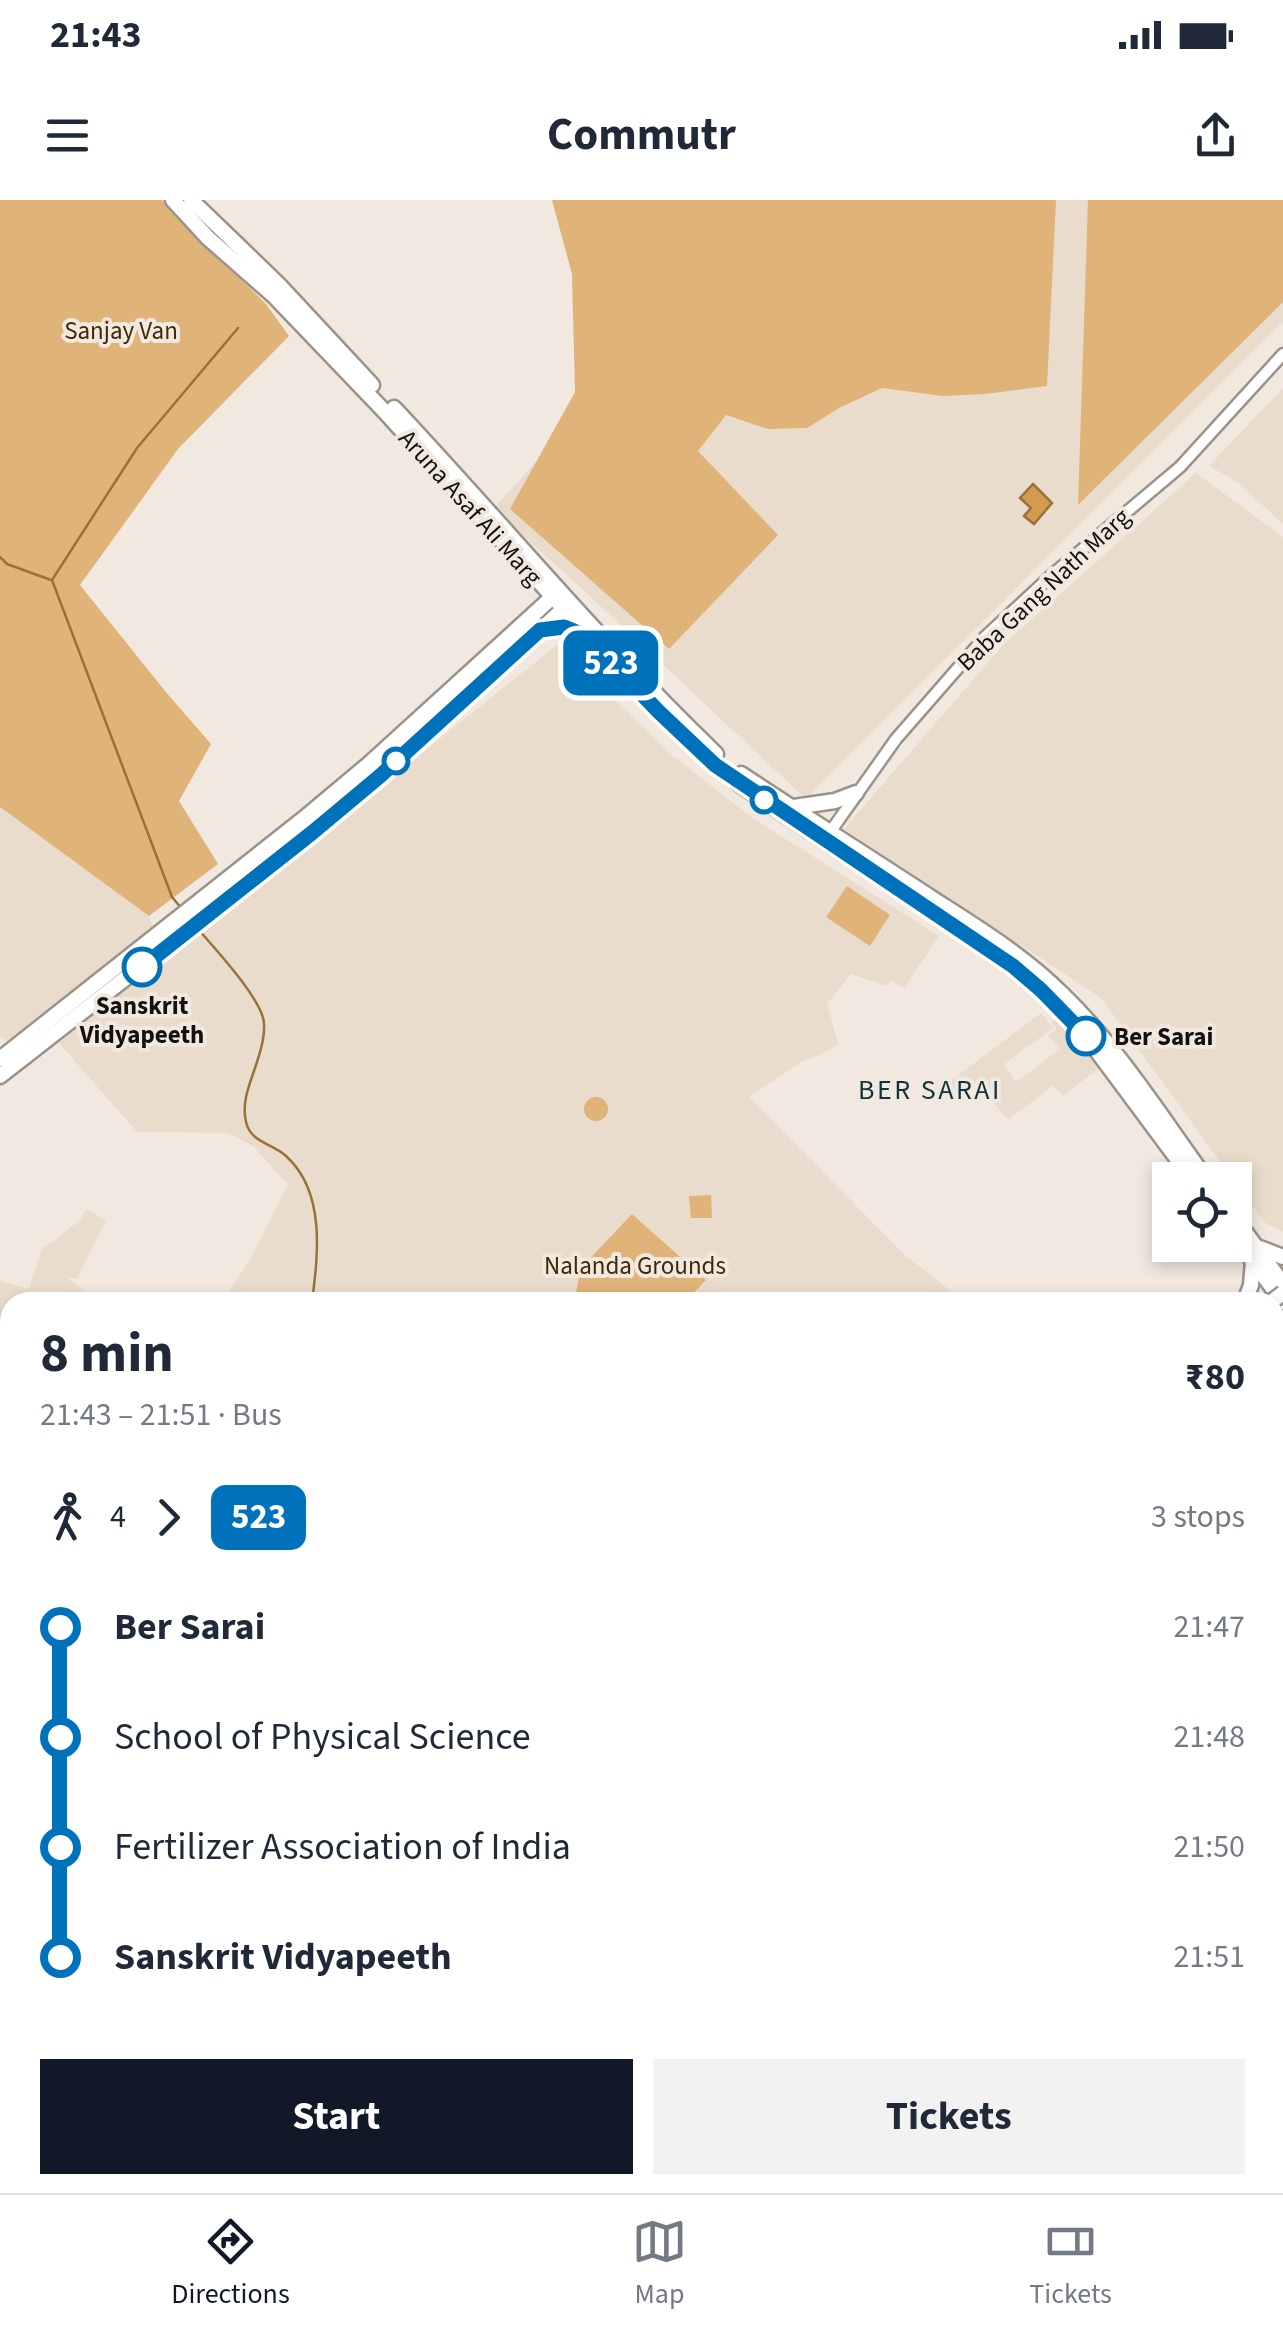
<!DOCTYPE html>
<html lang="en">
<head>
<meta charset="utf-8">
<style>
  body { margin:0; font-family:"Source Sans 3",sans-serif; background:#f2f2f3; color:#1f2937; height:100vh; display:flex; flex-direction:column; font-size:38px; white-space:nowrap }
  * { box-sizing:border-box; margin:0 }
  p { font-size:32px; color:#747a83 }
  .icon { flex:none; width:55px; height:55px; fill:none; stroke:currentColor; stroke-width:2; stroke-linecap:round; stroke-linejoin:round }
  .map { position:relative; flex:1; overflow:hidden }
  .side { position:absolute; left:0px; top:1092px; width:1285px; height:902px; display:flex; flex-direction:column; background:#fff; border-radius:30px 30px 0 0; box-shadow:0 5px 15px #0003 }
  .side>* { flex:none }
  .badge { padding:0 20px; border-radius:15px; font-size:35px; line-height:65px }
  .buttons { position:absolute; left:1152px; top:962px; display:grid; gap:20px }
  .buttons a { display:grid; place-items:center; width:100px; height:100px; border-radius:0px; background:#fff; box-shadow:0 5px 15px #0003; font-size:50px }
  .map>.badge { position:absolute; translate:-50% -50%; box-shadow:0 0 0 5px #fff }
  .legs { display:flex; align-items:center; gap:15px; height:110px; padding:0 40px; font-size:32px }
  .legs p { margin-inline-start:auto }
  .head { display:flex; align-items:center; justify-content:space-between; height:170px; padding:0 40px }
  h1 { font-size:55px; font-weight:700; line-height:75px }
  .action { display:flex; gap:20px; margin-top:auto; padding:20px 40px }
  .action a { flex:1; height:115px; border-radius:0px; background:#111827; color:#fff; font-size:40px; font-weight:700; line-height:115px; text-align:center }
  .action a+a { background:#f2f2f3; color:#1f2937 }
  ul { padding:0 40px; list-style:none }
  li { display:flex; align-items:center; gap:35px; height:110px; font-size:38px }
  li i { display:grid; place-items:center; width:15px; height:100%; margin:0 12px; background:currentColor }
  li i::after { content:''; width:25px; height:25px; margin:-12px; border:8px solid; border-radius:50%; background:#fff }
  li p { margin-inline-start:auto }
  li:first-child i { background:linear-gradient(#0000 50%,currentColor 0) }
  li:last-child i { background:linear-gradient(currentColor 50%,#0000 0) }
  .status { display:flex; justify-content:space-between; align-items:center; height:70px; padding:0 50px; background:#fff; direction:ltr }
  .status svg { height:28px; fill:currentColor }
  header { display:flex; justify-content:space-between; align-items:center; height:130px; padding:0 40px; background:#fff; font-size:45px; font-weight:700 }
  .tabs { display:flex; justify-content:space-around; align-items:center; height:140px; border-top:2px solid #e0e1e3; background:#fff; font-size:28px; color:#747a83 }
  .tabs a { display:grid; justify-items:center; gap:5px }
  .tabs .active { color:#111827 }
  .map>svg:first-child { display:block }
</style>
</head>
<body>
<div class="status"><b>21:43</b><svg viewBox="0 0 49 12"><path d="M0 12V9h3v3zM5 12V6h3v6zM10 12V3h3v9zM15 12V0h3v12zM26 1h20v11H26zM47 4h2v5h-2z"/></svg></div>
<header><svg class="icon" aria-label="menu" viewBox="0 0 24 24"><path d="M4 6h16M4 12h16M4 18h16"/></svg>Commutr<svg class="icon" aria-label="share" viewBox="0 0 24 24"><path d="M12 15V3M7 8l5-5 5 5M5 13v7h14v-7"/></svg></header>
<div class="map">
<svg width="1283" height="1993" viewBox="0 0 1283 1993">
  <rect width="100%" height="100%" fill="#f1e9df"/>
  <g fill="#e9dccc">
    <path d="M590,0H1283V122L806,599L577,384L493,309L590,203Z"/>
    <path d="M1283,188V324L1237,282L1209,266Z"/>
    <path d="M1196,273L1283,337V1032L1265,1023L1101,798L844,629L1004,444Z"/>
    <path d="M557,445L673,556L754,619L939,736L904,788L891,780L886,786L851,774L827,804L838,844L822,854L801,862L749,897L906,1056L965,1102H230L231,1088L250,1060L288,985L253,946L228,933L137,932L59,843Z"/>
    <path d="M0,607L149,716L153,728L8,842L0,836Z"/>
    <path d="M1041,813L1054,828L1004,864L1016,882L1060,849L1048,835L1057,829L1051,822L1060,815L1103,865L1063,896L1053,886L1008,920L980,886L950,903L941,888Z"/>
    <path d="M87,1009L106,1021L77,1079L66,1077L100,1102H10V1151L0,1143V1081L29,1089L42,1049L79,1021Z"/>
    <path d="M10,1355V1985H410L404,1993H0V1364Z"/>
  </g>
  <g fill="#e0b379">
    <path d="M0,0H162L266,104L289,136L178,249L80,385L165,491L211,544L179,601L218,664L149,716L0,607Z"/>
    <path d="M552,0H1056L1047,186L985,194L943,196L882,188L839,208L807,228L768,229L726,215L698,251L778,335L669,449L510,309L575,192L572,74Z"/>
    <path d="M1088,0H1283V102L1078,305Z"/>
    <path d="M847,686L890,715L870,746L826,717Z"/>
    <circle cx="596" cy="909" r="12"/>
    <path d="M711,995L712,1018H691L689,996Z"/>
    <path d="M632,1014L706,1080L685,1102H574L581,1068Z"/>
    <path d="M1275,1433L1283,1438V1993H474L480,1985H1275Z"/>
    <path d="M10,1609V1670L0,1667V1642Z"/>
  </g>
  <path fill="#d39b4e" stroke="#99723b" stroke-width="2.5" d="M1033,284L1052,303L1034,324L1024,316L1031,308L1020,298Z"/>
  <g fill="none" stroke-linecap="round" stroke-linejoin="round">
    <g stroke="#99723b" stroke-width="2.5">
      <path d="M0,357L7,364L51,380"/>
      <path d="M182,709L172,697L52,380L137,248L238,128"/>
      <path d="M199,730C215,749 264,801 264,824C265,836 261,850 257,862C251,881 241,901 246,922C251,943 272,943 286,956C326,992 318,1055 312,1102"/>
    </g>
    <g stroke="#9a938a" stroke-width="15">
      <path id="minor" d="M828,635L896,539L985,437L1053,374L1180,267L1283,154"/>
    </g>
    <g stroke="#9a938a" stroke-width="19">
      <g id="major">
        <path d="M173,0L208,38L273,95L387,214L642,495L706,557L741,585L1013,766L1041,790L1086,836L1193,980"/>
        <path d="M191,0L279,85L372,185"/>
        <path d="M394,208C502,323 602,445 716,554"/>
        <path d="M741,574C804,616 869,657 933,699C978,728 1024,756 1062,794C1118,848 1161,917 1207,980"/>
        <path d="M794,607L835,601L856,593"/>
        <path d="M0,859L302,620L369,564L559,391"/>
        <path d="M0,876L313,632L380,576L569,404"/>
        <path d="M1235,1018L1283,1084"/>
        <path d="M1235,1037L1283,1102"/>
        <path d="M1260,1048L1283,1057"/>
        <path d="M1245,1102L1251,1085L1253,1061"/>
        <path d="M1275,1127L1283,1121"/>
        <path d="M1275,1399L1283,1404"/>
        <path d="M1275,1417L1283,1422"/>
        <path d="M418,1993L424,1985"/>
        <path d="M433,1993L439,1985"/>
      </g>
    </g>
    <use href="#minor" stroke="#fff" stroke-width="10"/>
    <use href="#major" stroke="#fff" stroke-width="14"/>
    <g stroke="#9a938a" stroke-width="19" stroke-linecap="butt">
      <path id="major-bridge" d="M1271,1102L1283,1093"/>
    </g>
    <use href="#major-bridge" stroke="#fff" stroke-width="14"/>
  </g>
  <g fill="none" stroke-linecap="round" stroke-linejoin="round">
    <g stroke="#fff" stroke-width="22">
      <path id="line-1" d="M142,767L313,632L380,576L540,430L564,427L586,436L659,512L715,565L1013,766L1041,790L1086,836"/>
    </g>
    <use href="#line-1" stroke="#0072bc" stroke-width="15"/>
  </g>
  <g fill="#fff" stroke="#0072bc" stroke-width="5">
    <circle cx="396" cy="561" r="12"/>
    <circle cx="764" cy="600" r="12"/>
    <circle cx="142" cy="767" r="18"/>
    <circle cx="1086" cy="836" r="18"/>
  </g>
  <g text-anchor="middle" stroke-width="8" stroke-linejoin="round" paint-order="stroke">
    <g font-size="25" fill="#402906" stroke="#f1e9df">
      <text x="121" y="139">Sanjay Van</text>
      <text x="635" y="1074">Nalanda Grounds</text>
    </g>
    <g font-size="25" fill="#13110e" stroke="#f1e9df">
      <text transform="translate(471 307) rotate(48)" y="9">Aruna Asaf Ali Marg</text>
      <text transform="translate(1043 389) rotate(-43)" y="9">Baba Gang Nath Marg</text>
    </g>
    <g font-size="25" font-weight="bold" fill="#13110e" stroke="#f1e9df">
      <text x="142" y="814">Sanskrit<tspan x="142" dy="29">Vidyapeeth</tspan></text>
      <text x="1114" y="845" text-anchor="start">Ber Sarai</text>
    </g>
    <g font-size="28" letter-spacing="2.5" fill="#13313b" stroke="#f1e9df">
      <text x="930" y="899">BER SARAI</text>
    </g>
  </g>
</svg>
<div class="buttons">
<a><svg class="icon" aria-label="locate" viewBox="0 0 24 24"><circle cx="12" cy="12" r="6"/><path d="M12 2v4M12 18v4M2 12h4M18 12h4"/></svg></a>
</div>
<b class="badge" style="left:611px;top:463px;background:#0072bc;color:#fff">523</b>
<section class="side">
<div class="head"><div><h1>8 min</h1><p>21:43 – 21:51 · Bus</p></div><b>₹80</b></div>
<div class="legs"><svg class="icon" aria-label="walk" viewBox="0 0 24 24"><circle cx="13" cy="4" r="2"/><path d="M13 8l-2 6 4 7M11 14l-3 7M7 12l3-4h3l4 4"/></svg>4<svg class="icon" aria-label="forward" viewBox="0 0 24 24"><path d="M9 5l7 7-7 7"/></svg><b class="badge" style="background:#0072bc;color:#fff">523</b><p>3 stops</p></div>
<ul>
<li><i style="color:#0072bc"></i><b>Ber Sarai</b><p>21:47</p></li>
<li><i style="color:#0072bc"></i><span>School of Physical Science</span><p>21:48</p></li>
<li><i style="color:#0072bc"></i><span>Fertilizer Association of India</span><p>21:50</p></li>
<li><i style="color:#0072bc"></i><b>Sanskrit Vidyapeeth</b><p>21:51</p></li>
</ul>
<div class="action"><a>Start</a><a>Tickets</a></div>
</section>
</div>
<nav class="tabs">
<a class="active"><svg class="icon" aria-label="directions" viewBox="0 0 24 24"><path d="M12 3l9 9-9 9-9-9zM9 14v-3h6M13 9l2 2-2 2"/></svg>Directions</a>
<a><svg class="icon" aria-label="map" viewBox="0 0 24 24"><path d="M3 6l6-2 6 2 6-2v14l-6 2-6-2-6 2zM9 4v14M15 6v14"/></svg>Map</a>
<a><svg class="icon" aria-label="tickets" viewBox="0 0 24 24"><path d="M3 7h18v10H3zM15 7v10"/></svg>Tickets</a>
</nav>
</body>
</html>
